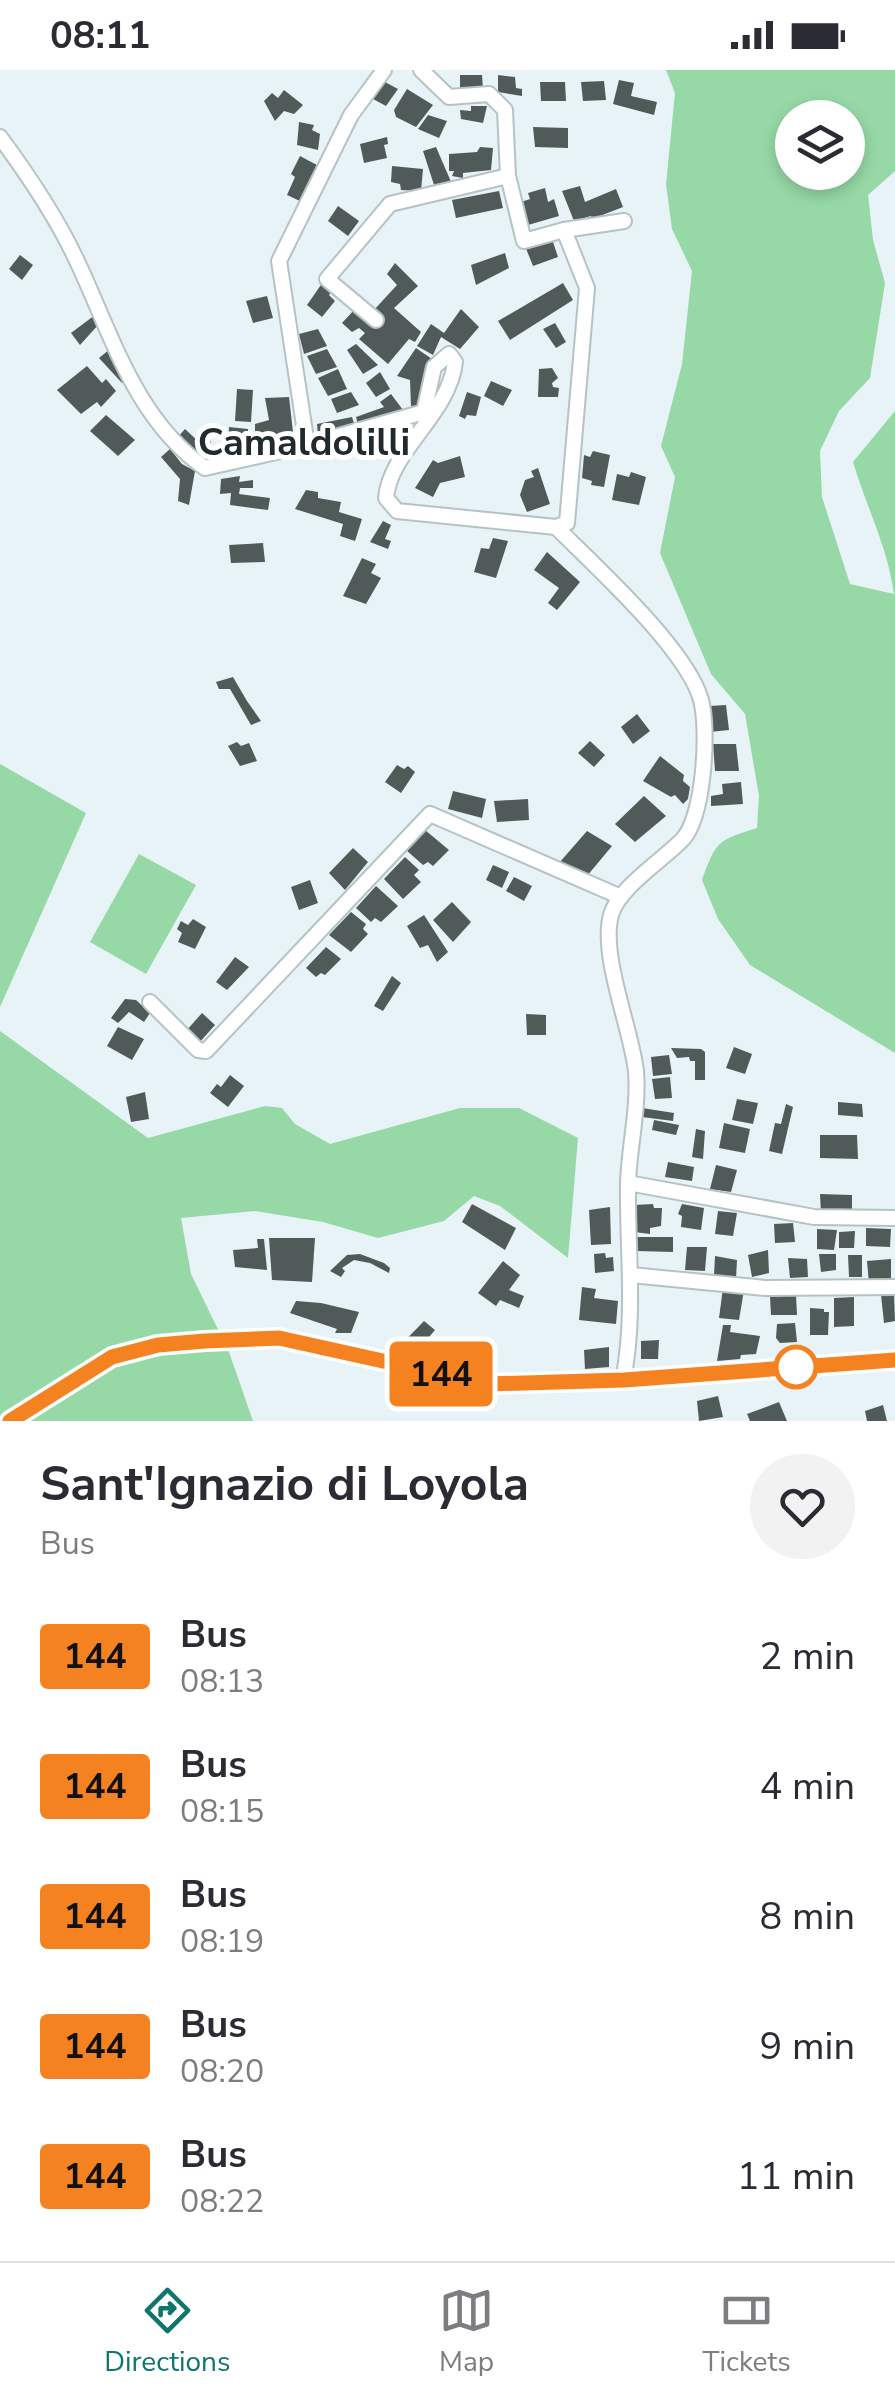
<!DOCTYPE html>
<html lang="en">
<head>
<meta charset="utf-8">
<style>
  body { margin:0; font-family:"Nunito Sans",sans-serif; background:#f2f2f3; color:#2b2b33; height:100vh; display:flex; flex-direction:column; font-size:38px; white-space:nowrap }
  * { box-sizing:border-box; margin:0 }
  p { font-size:32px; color:#7c7c81 }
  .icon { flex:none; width:55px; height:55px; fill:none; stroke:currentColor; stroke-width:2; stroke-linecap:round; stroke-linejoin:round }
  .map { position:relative; height:1351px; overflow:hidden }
  .panel { display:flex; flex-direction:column; background:#fff; flex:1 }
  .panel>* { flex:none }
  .badge { padding:0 20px; border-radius:8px; font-size:35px; line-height:65px }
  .tools { position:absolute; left:775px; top:30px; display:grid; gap:20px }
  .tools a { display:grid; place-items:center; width:90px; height:90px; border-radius:50%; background:#fff; box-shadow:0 5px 15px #0003; font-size:50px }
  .map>.badge { position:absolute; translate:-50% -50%; box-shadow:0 0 0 5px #fff }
  .round { display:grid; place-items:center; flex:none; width:105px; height:105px; border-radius:52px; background:#f2f2f3 }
  .summary { display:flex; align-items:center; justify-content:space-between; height:170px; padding:0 40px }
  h1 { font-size:48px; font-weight:700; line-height:75px }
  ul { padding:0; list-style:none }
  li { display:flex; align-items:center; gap:30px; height:130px; padding:0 40px }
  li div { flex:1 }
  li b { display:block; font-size:38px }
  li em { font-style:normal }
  li .badge { min-width:110px; font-weight:700; text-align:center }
  .status { display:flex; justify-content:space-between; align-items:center; height:70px; padding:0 50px; background:#fff; direction:ltr }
  .status svg { height:28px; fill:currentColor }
  .dock { display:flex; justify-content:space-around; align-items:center; height:140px; border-top:2px solid #e1e1e2; background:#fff; font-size:28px; color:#7c7c81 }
  .dock a { display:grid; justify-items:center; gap:5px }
  .dock .on { color:#0f766e }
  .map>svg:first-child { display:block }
</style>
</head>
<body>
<div class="status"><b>08:11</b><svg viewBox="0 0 49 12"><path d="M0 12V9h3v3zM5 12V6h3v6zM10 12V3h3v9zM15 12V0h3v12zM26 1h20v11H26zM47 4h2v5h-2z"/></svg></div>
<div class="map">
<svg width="895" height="1351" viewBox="0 0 895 1351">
  <rect width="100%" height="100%" fill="#e7f3f7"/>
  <g fill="#96d9a6" fill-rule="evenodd">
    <path d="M666,0H895V101L868,125L873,170L885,213L870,308L839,341L820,381L822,427L850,514L894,524C888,478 866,436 853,392L895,341V983L750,895L718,849L702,810C717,770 717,771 757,758L759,726L745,644L711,604L660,483L675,407L661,376L682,294L692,201L672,159L666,114L675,23ZM792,48H848V102H792Z"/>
    <path d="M0,694L86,743L0,937Z"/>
    <path d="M139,784L196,815L146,904L90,872Z"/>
    <path d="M0,961L148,1068L265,1036L282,1038L295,1054L330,1074L460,1038H519L578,1068L568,1188L500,1136L474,1126L444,1151L378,1168L323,1152L255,1141L181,1148L191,1204L229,1282L253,1351H0Z"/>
  </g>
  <g fill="#505b59">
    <path d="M460,5H482L483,19H460Z"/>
    <path d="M498,5L515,7L516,18L522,19V26L498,22Z"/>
    <path d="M619,10L634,13L631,26L657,32L654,45L613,34Z"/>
    <path d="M604,11L606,30L583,31L581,12Z"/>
    <path d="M385,12L398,19L386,36L373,29Z"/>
    <path d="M540,12H565L566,31H541Z"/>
    <path d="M407,19L433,35L416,57L396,47L394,40Z"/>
    <path d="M284,20L303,35L294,44L284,41L275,51L264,31L272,23L278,28Z"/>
    <path d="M471,36H487L483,53L461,49L460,40L471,41Z"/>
    <path d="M428,45L447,51L439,68L418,59Z"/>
    <path d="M299,52L314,55L312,60L320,64L318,80L297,75Z"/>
    <path d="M533,57L568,58V78L535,77Z"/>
    <path d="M387,67L388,74L384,75L387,88L364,93L360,74Z"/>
    <path d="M436,77L452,114L435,118L423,81Z"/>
    <path d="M480,77L493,78L491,100L463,103V108L452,106L454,101H449V84L477,82Z"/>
    <path d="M300,86L317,95L309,111L313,114L302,132L287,125L295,107L291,104Z"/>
    <path d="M392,96L423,99L421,121L401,120L400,114L391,112Z"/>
    <path d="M580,116L585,132L616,119L623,137L592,149L591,146L574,151L562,121Z"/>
    <path d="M545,118L548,132L554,129L559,146L528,155L521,132L530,129L528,123Z"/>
    <path d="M499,121L503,138L456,148L452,130Z"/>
    <path d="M338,136L359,151L348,166L328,151Z"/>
    <path d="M552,169L558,187L533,196L525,176Z"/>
    <path d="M505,183L509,198L476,215L471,195Z"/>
    <path d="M20,185L33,195L22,210L9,199Z"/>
    <path d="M395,193L418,216L394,238L421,262L415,272L409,269L388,294L359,269L365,263L359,258L352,262L342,253L356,238L378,257L382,249L373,241L397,215L387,204Z"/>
    <path d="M323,212L333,219L329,225L335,231L322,247L307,235Z"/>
    <path d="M563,213L573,230L510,270L498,251Z"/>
    <path d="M267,226L273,248L253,253L246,231Z"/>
    <path d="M461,239L479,257L460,279L441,267L433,285L417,276L431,254L444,263Z"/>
    <path d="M95,245L99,254L80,275L71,263Z"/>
    <path d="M555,253L566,272L556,278L543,259Z"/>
    <path d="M318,259L327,276L304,284L299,264Z"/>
    <path d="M356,274L378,295L363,304L347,280Z"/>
    <path d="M416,278L432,289L419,336H411L410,310L397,306Z"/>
    <path d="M110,279L125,311L122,313L99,288Z"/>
    <path d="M327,279L337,297L316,304L307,286Z"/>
    <path d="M87,296L102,313L106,309L116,321L101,337L97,332L81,344L57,320Z"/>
    <path d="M552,298L558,308L552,313L553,317L559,318L558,327H538L539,299Z"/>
    <path d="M338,299L347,319L328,326L318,308Z"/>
    <path d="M380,302L390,319L376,327L366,313Z"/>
    <path d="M491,311L512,320L503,336L484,326Z"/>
    <path d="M237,319L253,320L251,352L235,351Z"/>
    <path d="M351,322L359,335L337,343L331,329Z"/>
    <path d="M467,322L481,327L476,346L467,345L465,349L459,346Z"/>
    <path d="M391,324L403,340L358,355L356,347L384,337L380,332Z"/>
    <path d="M289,327L293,362L278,364L279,372L255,379V354L269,350L265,328Z"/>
    <path d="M106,345L135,370L118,386L90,361Z"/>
    <path d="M352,347L355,356L318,366L317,354Z"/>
    <path d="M229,357L248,359V375L235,374L234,380H228Z"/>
    <path d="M185,359L200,373L205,367L211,372L197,386L177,368Z"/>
    <path d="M170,379L182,394L195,401L189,435L178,431L180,409L161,387Z"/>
    <path d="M593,381L610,385L604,417L591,415L592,411L582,408L584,385L590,387Z"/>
    <path d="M460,386L465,407L440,413L433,427L415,418L433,390L438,393Z"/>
    <path d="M538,398L550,434L527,442L520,425L525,410L534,407L531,401Z"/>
    <path d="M631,402L646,407L639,435L612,430L617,404L629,407Z"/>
    <path d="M240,406L239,412L253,410V418H240L239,424L270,428L268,440L230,435L231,423L220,424L221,409Z"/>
    <path d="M306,420L318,422V428L341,432L339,442L362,449L355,471L340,466L343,454L295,439Z"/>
    <path d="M383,451L391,455L385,469L391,471L388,479L370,472Z"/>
    <path d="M493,468L508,471L496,508L474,502L481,478L489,479Z"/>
    <path d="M263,473L265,492L231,493L229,475Z"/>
    <path d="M547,482L580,512L557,540L548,533L559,518L534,500Z"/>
    <path d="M362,488L376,494L371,503L381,508L366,534L343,526Z"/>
    <path d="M233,607L247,631L261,651L251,655L230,619H219L216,612Z"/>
    <path d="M726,635L729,660L710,662L709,636Z"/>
    <path d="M637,644L650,661L633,674L621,657Z"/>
    <path d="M590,671L605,685L594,697L578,683Z"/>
    <path d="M237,672L241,676L249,673L257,691L240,696L228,676Z"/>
    <path d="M713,674H736L739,701H715Z"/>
    <path d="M660,686L684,705L683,711L690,717L688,729L683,734L675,725L671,727L643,711Z"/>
    <path d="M397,695L404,699L408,696L415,702L401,723L385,712Z"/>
    <path d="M741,712L743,734L711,736V726L723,724L722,714Z"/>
    <path d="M453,721L486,729L482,748L448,739Z"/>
    <path d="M644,726L666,746L635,772L615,754Z"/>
    <path d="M528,729L529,750L497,752L494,731Z"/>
    <path d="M425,760L449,780L433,796L428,792L423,795L406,780Z"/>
    <path d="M587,761L612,776L587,806L559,793Z"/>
    <path d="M353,778L368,792L345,820L329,803Z"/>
    <path d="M405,787L419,800L414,805L421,812L403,829L384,809Z"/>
    <path d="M493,795L509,802L502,818L486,810Z"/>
    <path d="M514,807L532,816L524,831L506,821Z"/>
    <path d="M310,810L318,833L299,840L291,817Z"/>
    <path d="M376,816L398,836L381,852L375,848L371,852L356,838Z"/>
    <path d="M452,832L471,852L453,872L433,850Z"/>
    <path d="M351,842L366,854L363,859L368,864L351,882L329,865Z"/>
    <path d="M424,845L448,882L437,892L428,875L420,878L407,856Z"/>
    <path d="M193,849L206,857L195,879L178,872L182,863L177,859L181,851L188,855Z"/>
    <path d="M326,877L341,889L325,905L321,903L316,907L306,898Z"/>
    <path d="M235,887L249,897L227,920L216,912Z"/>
    <path d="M392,906L401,913L383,941L374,936Z"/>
    <path d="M125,929L136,930L150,943L144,952L129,942L118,953L111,948Z"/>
    <path d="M202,943L215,955L199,973L186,961Z"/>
    <path d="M526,944L546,945V965H527Z"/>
    <path d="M118,957L144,969L132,990L107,976Z"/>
    <path d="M734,977L752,984L745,1004L726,998Z"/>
    <path d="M671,978L701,979L705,982V1010H695V991H690L689,987L677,988Z"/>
    <path d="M669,985L672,1004L653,1006L651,987Z"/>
    <path d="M230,1005L244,1016L228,1037L210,1023L217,1014L221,1017Z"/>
    <path d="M670,1007L672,1028L655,1029L652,1009Z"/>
    <path d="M145,1022L149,1049L131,1052L126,1027Z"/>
    <path d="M737,1029L758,1033L753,1054L732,1050Z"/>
    <path d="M838,1032L862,1034L863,1047L838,1045Z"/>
    <path d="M786,1034L793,1037L782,1084L769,1081L775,1053L781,1054Z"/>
    <path d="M642,1038L674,1043L673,1051L642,1047Z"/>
    <path d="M654,1050L679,1055L676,1065L652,1060Z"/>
    <path d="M724,1053L750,1059L745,1083L719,1078Z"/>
    <path d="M696,1059L705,1061L703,1089L692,1087Z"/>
    <path d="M820,1065H857L858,1089L820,1088Z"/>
    <path d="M668,1092L694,1097L692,1111L665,1107Z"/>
    <path d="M716,1095L737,1100L731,1122L710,1119Z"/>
    <path d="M820,1124L852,1125V1143H821Z"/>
    <path d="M472,1134L516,1158L505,1180L462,1152Z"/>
    <path d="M653,1134L654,1138H662L661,1156L650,1158V1164L634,1162V1135Z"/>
    <path d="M682,1134L704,1138L701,1160L681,1157L682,1146L678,1144Z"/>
    <path d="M610,1137L611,1174L591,1175L589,1140Z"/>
    <path d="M718,1141L737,1143L733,1166L715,1164Z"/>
    <path d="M793,1153L795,1172L775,1173L774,1154Z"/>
    <path d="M866,1158L891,1159L890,1177L866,1176Z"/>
    <path d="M817,1159L837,1160L834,1180L817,1179Z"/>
    <path d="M855,1161L854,1178H839V1162Z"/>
    <path d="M636,1167H673V1182L637,1181Z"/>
    <path d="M269,1168H315L312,1212L272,1210Z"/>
    <path d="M257,1169H264L267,1200L235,1197L233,1180L258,1178Z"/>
    <path d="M687,1177H707L705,1201L685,1200Z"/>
    <path d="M768,1180L769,1203L752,1207L748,1185Z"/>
    <path d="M605,1183L606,1188L613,1187L614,1201L595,1203L594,1184Z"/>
    <path d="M360,1184L384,1193L390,1198L389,1203L370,1193L354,1190L342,1198L345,1201L341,1207L330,1201L347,1185Z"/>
    <path d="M819,1184H836V1200L821,1202Z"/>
    <path d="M848,1185H862V1207H849Z"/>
    <path d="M715,1186L737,1190L736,1209L714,1206Z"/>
    <path d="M788,1188L807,1189L808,1207L790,1208Z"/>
    <path d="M891,1189V1213L869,1214L867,1191Z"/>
    <path d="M503,1191L520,1205L509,1220L524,1226L519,1238L500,1230L496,1236L478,1223Z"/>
    <path d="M582,1217L596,1219L594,1228L618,1231L616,1254L579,1250Z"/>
    <path d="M723,1218L744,1220L739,1250L719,1248Z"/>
    <path d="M894,1224L895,1251L884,1253L881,1225Z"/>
    <path d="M796,1225L797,1245H771L770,1227Z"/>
    <path d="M854,1227V1256L834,1257V1228Z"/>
    <path d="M296,1231L321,1233L359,1242L351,1263H335L337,1259L290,1243Z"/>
    <path d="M810,1238L824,1239V1242H829L828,1265H810Z"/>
    <path d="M424,1251L435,1260L413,1286L394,1282Z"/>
    <path d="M795,1253L797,1272L780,1273L776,1268L777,1254Z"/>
    <path d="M723,1255H731L730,1262L760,1266L756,1284L741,1285L740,1289L717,1291Z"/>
    <path d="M659,1270L658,1289H641V1271Z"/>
    <path d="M609,1277V1297L585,1299L584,1280Z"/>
    <path d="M718,1326L723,1347L699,1351L697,1331Z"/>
    <path d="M779,1332L787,1351H750L747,1344Z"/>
    <path d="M883,1335L887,1351H867L865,1341Z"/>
  </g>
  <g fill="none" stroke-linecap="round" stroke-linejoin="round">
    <g stroke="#b6c2c5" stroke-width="18">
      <g id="minor">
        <path d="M421,0L449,27L489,24L505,40L508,106L524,171L564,160L624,151"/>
        <path d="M0,67C28,105 57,148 77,191C112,265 135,349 205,398L307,375L424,342L434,297L449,284L455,292C449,345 390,380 386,428L397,441L556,457"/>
        <path d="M376,250L327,209L390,134L508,106"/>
        <path d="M307,375L279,191L351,45L384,0"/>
        <path d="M556,457C595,496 687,579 701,630C709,660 704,746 683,769C663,790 618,818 611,845C600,885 631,958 636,1001C639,1040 629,1076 628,1114C627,1180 636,1245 623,1310"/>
        <path d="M556,457L567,453L587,218L564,160"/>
        <path d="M150,932L198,980L206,981L430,744L621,827"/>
        <path d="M628,1113L814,1147L895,1148"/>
        <path d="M631,1205L765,1218L895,1217"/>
        <path d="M10,1351L112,1287L158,1275L205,1271L279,1268L487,1313L623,1310L895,1290"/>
      </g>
    </g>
    <use href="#minor" stroke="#fff" stroke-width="14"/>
  </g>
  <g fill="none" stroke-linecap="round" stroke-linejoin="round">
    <g stroke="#fff" stroke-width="22">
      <path id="line" d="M10,1351L112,1287L158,1275L205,1271L279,1268L487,1314L624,1310L895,1290"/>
    </g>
    <use href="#line" stroke="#f58220" stroke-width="15"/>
  </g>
  <circle fill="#fff" stroke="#f58220" stroke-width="5" cx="796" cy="1297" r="20"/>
  <g text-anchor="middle" stroke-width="10" stroke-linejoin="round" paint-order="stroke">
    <g font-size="38" font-weight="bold" fill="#212b2e" stroke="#fff">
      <text x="304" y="385">Camaldolilli</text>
    </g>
  </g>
</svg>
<div class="tools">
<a><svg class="icon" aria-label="layers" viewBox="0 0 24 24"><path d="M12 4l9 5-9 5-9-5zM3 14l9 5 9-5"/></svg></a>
</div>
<b class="badge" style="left:441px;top:1304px;background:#f58220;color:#111">144</b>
</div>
<section class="panel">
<div class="summary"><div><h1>Sant'Ignazio di Loyola</h1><p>Bus</p></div><a class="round"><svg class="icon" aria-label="heart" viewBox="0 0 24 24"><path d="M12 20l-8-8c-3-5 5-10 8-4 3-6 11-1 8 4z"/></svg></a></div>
<ul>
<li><span class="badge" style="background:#f58220;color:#111">144</span><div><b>Bus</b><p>08:13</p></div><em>2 min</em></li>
<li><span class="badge" style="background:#f58220;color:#111">144</span><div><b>Bus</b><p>08:15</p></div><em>4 min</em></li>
<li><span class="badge" style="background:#f58220;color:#111">144</span><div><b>Bus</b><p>08:19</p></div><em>8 min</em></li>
<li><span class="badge" style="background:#f58220;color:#111">144</span><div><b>Bus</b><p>08:20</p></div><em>9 min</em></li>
<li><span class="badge" style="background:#f58220;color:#111">144</span><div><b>Bus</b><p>08:22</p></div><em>11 min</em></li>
</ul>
</section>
<nav class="dock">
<a class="on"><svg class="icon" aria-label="directions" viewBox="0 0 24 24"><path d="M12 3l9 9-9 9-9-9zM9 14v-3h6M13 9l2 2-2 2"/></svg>Directions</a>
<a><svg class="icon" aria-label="map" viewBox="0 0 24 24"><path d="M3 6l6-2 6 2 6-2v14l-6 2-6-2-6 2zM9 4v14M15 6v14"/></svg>Map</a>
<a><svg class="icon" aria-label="tickets" viewBox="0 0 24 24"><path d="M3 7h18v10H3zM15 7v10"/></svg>Tickets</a>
</nav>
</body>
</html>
